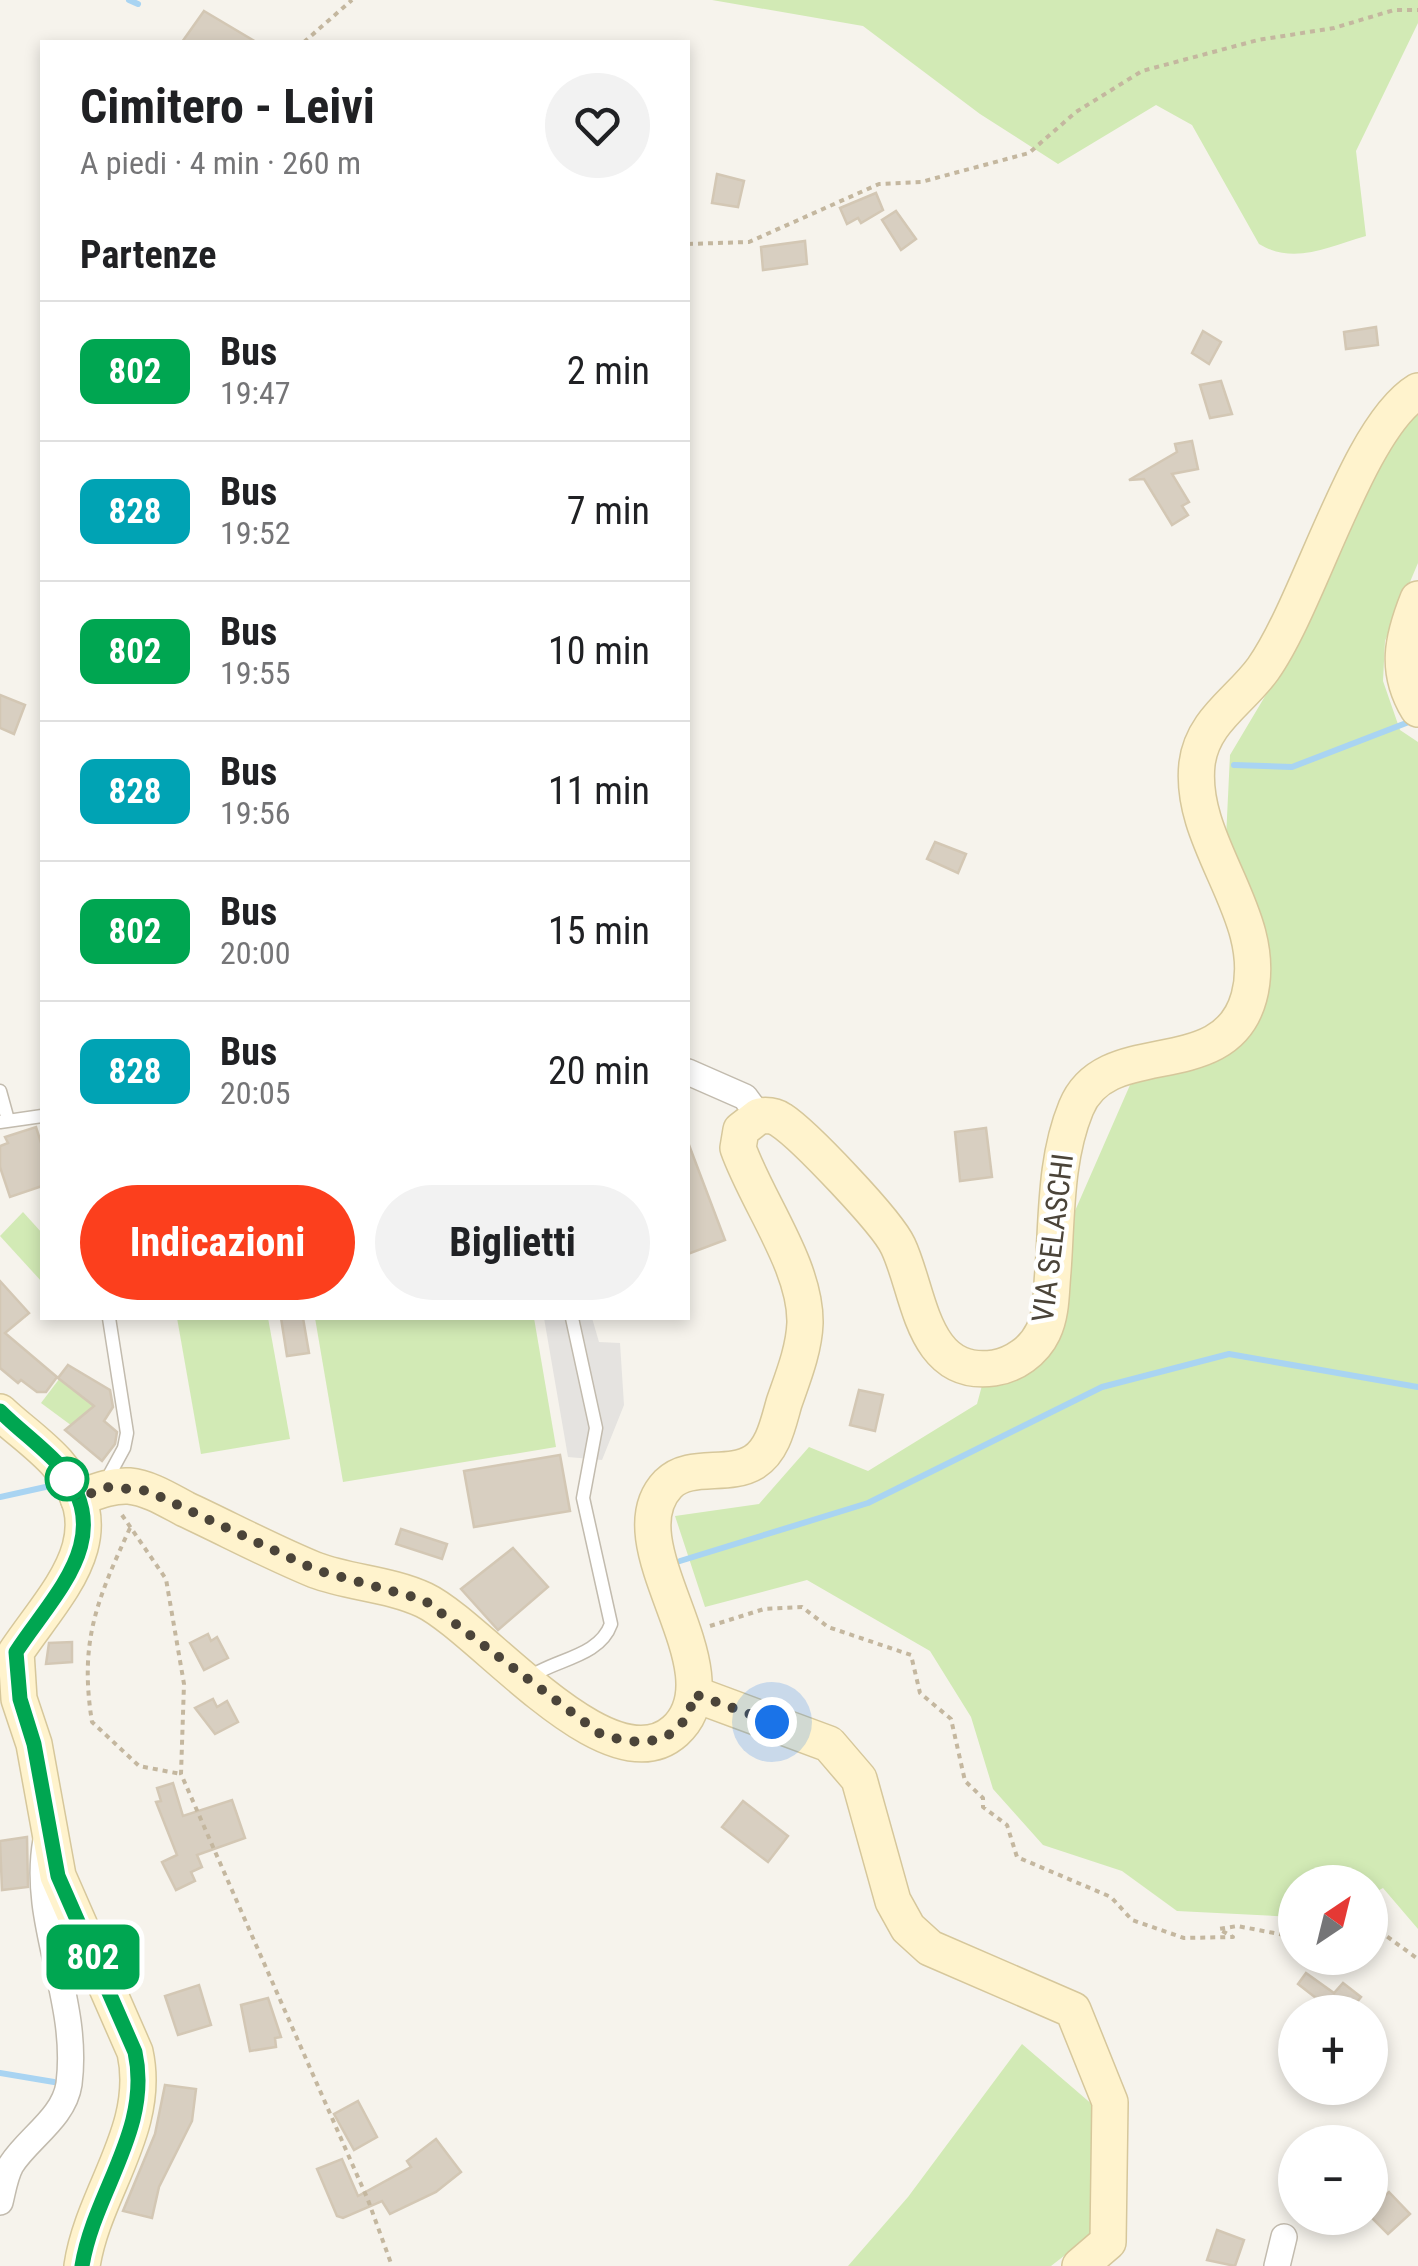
<!DOCTYPE html>
<html lang="it">
<head>
<meta charset="utf-8">
<style>
  body { margin:0; font-family:"Roboto Condensed",sans-serif; background:#f2f2f2; color:#202124; height:100vh; display:flex; flex-direction:column; font-size:38px; white-space:nowrap }
  * { box-sizing:border-box; margin:0 }
  p { font-size:32px; color:#757577 }
  .icon { flex:none; width:55px; height:55px; fill:none; stroke:currentColor; stroke-width:2; stroke-linecap:round; stroke-linejoin:round }
  .map { position:relative; flex:1; overflow:hidden }
  .drawer { position:absolute; left:40px; top:40px; width:650px; height:1280px; display:flex; flex-direction:column; background:#fff; border-radius:0px; box-shadow:0 5px 15px #0003 }
  .drawer>* { flex:none }
  .badge { padding:0 20px; border-radius:15px; font-size:35px; line-height:65px }
  .needle { width:65px; rotate:35deg }
  .fabs { position:absolute; left:1278px; top:1865px; display:grid; gap:20px }
  .fabs a { display:grid; place-items:center; width:110px; height:110px; border-radius:50%; background:#fff; box-shadow:0 5px 15px #0003; font-size:50px }
  .you { position:absolute; width:50px; height:50px; margin:-25px; border:8px solid #fff; border-radius:50%; background:#1a73e8; box-shadow:0 0 0 15px #1a73e833 }
  .map>.badge { position:absolute; translate:-50% -50%; box-shadow:0 0 0 5px #fff }
  h2 { padding:0 40px; font-size:38px; line-height:90px }
  .round { display:grid; place-items:center; flex:none; width:105px; height:105px; border-radius:52px; background:#f2f2f2 }
  .overview { display:flex; align-items:center; justify-content:space-between; height:170px; padding:0 40px }
  h1 { font-size:48px; font-weight:700; line-height:75px }
  .cta { display:flex; gap:20px; margin-top:auto; padding:20px 40px }
  .cta a { flex:1; height:115px; border-radius:60px; background:#fc3f1d; color:#fff; font-size:40px; font-weight:700; line-height:115px; text-align:center }
  .cta a+a { background:#f2f2f2; color:#202124 }
  ul { padding:0; list-style:none }
  li { display:flex; align-items:center; gap:30px; height:140px; padding:0 40px; border-top:2px solid #e0e0e0 }
  li div { flex:1 }
  li b { display:block; font-size:38px }
  li em { font-style:normal }
  li .badge { min-width:110px; font-weight:700; text-align:center }
  .map>svg:first-child { display:block }
</style>
</head>
<body>
<div class="map">
<svg width="1418" height="2266" viewBox="0 0 1418 2266">
  <rect width="100%" height="100%" fill="#f6f3ec"/>
  <g fill="#d2eab5">
    <path d="M712,0H1418V23L1356,151L1366,236C1328,247 1294,265 1259,244L1192,125L1156,105L1058,164L980,114L863,26Z"/>
    <path d="M1418,409V563L1385,641L1383,681L1400,730L1418,742V1929L1383,1888L1370,1895V1882H1295V1917L1177,1911L1122,1871L1043,1845L993,1789L971,1717L930,1651L807,1580L705,1607L675,1516L759,1504L809,1447L868,1471L977,1404L984,1378L1016,1367L1071,1220L1130,1085L1257,1010L1225,859L1230,755L1299,639L1385,446Z"/>
    <path d="M23,1212L42,1233V1282L0,1236Z"/>
    <path d="M177,1318H268L290,1439L201,1454Z"/>
    <path d="M315,1318H534L556,1447L343,1482Z"/>
    <path d="M63,1374L109,1409L87,1437L41,1403Z"/>
    <path d="M1022,2044L1094,2106L1091,2235L1051,2266H848L908,2197Z"/>
  </g>
  <path fill="#e5e3e0" d="M544,1318H592L599,1342L620,1343L624,1405L602,1460L568,1457Z"/>
  <g fill="none" stroke-linecap="round" stroke-linejoin="round">
    <g stroke="#a9d4f2" stroke-width="6">
      <path d="M129,0L138,4"/>
      <path d="M1234,765L1292,767L1414,720"/>
      <path d="M0,1497L59,1484"/>
      <path d="M680,1561L868,1503L1102,1387L1229,1354L1418,1387"/>
      <path d="M0,2073L54,2082"/>
    </g>
  </g>
  <g fill="#d8cfc1" stroke="#d3c7b4" stroke-width="2.5">
    <path d="M204,11L256,42H182Z"/>
    <path d="M717,174L744,181L738,207L712,203Z"/>
    <path d="M876,193L883,210L861,223L858,218L847,224L840,208Z"/>
    <path d="M896,211L916,239L901,250L882,220Z"/>
    <path d="M805,241L807,264L763,270L761,247Z"/>
    <path d="M1376,327L1378,345L1346,349L1344,332Z"/>
    <path d="M1203,331L1221,342L1209,364L1192,353Z"/>
    <path d="M1221,381L1232,414L1210,418L1200,385Z"/>
    <path d="M1192,441L1198,469L1172,474L1189,502L1182,506L1188,515L1172,525L1144,479L1129,480L1177,452L1175,444Z"/>
    <path d="M0,695L25,705L14,734L0,728Z"/>
    <path d="M935,842L966,854L958,873L927,859Z"/>
    <path d="M36,1127L42,1146V1186L10,1197L0,1167V1146L8,1143L5,1137Z"/>
    <path d="M986,1128L992,1177L960,1181L955,1132Z"/>
    <path d="M689,1145L725,1240L688,1254V1146Z"/>
    <path d="M0,1281L29,1313L5,1333L57,1377L46,1392H37L21,1380L18,1383L0,1368Z"/>
    <path d="M281,1318H303L309,1353L287,1356Z"/>
    <path d="M68,1365L110,1390L113,1407L104,1421L117,1432L115,1444L102,1461L65,1430L94,1406L58,1378Z"/>
    <path d="M859,1390L883,1395L875,1431L850,1425Z"/>
    <path d="M560,1455L570,1511L474,1527L464,1471Z"/>
    <path d="M401,1529L447,1544L442,1559L396,1544Z"/>
    <path d="M513,1548L548,1587L498,1630L461,1589Z"/>
    <path d="M208,1634L211,1641L217,1637L228,1658L204,1670L190,1643Z"/>
    <path d="M72,1642V1662L46,1664L49,1643Z"/>
    <path d="M213,1699L217,1707L227,1701L238,1722L215,1734L195,1708Z"/>
    <path d="M173,1783L183,1816L232,1800L245,1838L197,1855L202,1867L191,1872L195,1881L176,1890L162,1862L177,1855L156,1802L161,1801L157,1788Z"/>
    <path d="M743,1801L788,1836L768,1862L722,1827Z"/>
    <path d="M27,1837L28,1887L2,1890L0,1841Z"/>
    <path d="M1306,1973L1334,1993L1343,1983L1361,1997L1349,2012H1334L1298,1984Z"/>
    <path d="M199,1985L211,2025L178,2035L165,1996Z"/>
    <path d="M268,1998L281,2037L275,2038L276,2047L250,2051L241,2005Z"/>
    <path d="M165,2085L196,2089L192,2121L159,2187L152,2218L123,2211L155,2134Z"/>
    <path d="M358,2101L377,2137L354,2150L334,2114Z"/>
    <path d="M436,2139L461,2172L436,2192L390,2214L382,2201L343,2218L337,2216L317,2169L342,2159L358,2196L411,2167L407,2161Z"/>
    <path d="M1389,2192L1410,2214L1388,2234L1370,2216V2209Z"/>
    <path d="M1217,2230L1244,2240L1235,2266L1207,2260Z"/>
  </g>
  <g fill="none" stroke-linecap="round" stroke-linejoin="round">
    <g stroke="#c2bbae" stroke-width="15">
      <g id="lane">
        <path d="M0,1091L8,1120"/>
        <path d="M0,1122L42,1116"/>
        <path d="M105,1483L124,1448L127,1433L109,1318"/>
        <path d="M527,1679C553,1659 599,1658 611,1624L583,1498L596,1428L572,1318"/>
      </g>
    </g>
    <g stroke="#c2bbae" stroke-width="28">
      <g id="street">
        <path d="M688,1072L745,1097L759,1116"/>
        <path d="M0,2202C3,2190 5,2176 11,2165C28,2138 64,2118 69,2084C80,1998 31,1923 46,1840"/>
        <path d="M1277,2266L1284,2237"/>
      </g>
    </g>
    <g stroke="#d6c79b" stroke-width="38">
      <g id="secondary">
        <path d="M1418,599C1402,639 1395,671 1418,709"/>
        <path d="M0,1412C18,1429 40,1444 57,1463C119,1535 57,1591 16,1652L19,1699L34,1744L58,1876L135,2052C152,2129 93,2192 82,2266"/>
        <path d="M78,1498C95,1492 111,1485 129,1486C149,1488 168,1500 185,1509C228,1529 271,1552 315,1570C350,1583 390,1584 424,1600C481,1627 609,1790 675,1731C741,1671 610,1544 668,1484C690,1462 728,1478 754,1462C773,1450 778,1424 784,1403C793,1377 804,1350 805,1323C806,1266 757,1202 738,1148L741,1130L759,1116C767,1115 774,1115 781,1120C804,1135 887,1222 898,1246C920,1292 921,1378 994,1368C1014,1365 1034,1351 1043,1332C1052,1314 1051,1291 1053,1271C1057,1217 1055,1159 1076,1108C1106,1033 1225,1086 1249,997C1271,916 1188,845 1197,764C1202,721 1240,701 1263,669C1310,603 1357,428 1418,391"/>
        <path d="M694,1694L829,1744L859,1779L893,1901L908,1928L930,1948L1073,2010L1110,2102L1108,2242L1080,2266"/>
      </g>
    </g>
    <g stroke="#c4b79f" stroke-width="4" stroke-dasharray="5 5" stroke-linecap="butt">
      <path d="M304,42L352,0"/>
      <path d="M688,244L749,242L879,184L921,182L1029,153L1076,112L1142,71L1258,40L1334,28L1394,10H1418"/>
      <path d="M122,1515L166,1579L184,1684L181,1774L368,2200L392,2266"/>
      <path d="M130,1528C97,1600 79,1641 92,1722L139,1766L181,1774"/>
      <path d="M710,1626L764,1609L802,1607L828,1627L911,1655L920,1693L951,1719L965,1781L983,1798V1807L1007,1825L1017,1857L1111,1897L1132,1920L1184,1938L1233,1937L1219,1929L1237,1926L1295,1937"/>
      <path d="M1370,1933L1378,1930L1418,1959"/>
    </g>
    <use href="#lane" stroke="#fff" stroke-width="12"/>
    <use href="#street" stroke="#fff" stroke-width="25"/>
    <use href="#secondary" stroke="#fff3cd" stroke-width="35"/>
  </g>
  <g fill="none" stroke-linecap="round" stroke-linejoin="round">
    <g stroke="#fff" stroke-width="22">
      <path id="line" d="M0,1411C18,1429 40,1445 57,1463C120,1535 56,1591 16,1652L20,1699L34,1744L58,1876L135,2052C152,2129 94,2192 82,2266"/>
    </g>
    <use href="#line" stroke="#00a651" stroke-width="15"/>
    <path stroke="#4b4439" stroke-width="10" stroke-dasharray="0 18" d="M67,1479L78,1498L109,1487L148,1491L316,1570L424,1600L599,1733C640,1749 685,1746 694,1694L772,1722"/>
  </g>
  <circle fill="#fff" stroke="#00a651" stroke-width="5" cx="67" cy="1479" r="20"/>
  <g text-anchor="middle" stroke-width="9" stroke-linejoin="round" paint-order="stroke">
    <g font-size="30" fill="#4b4439" stroke="#fff">
      <text transform="translate(1053 1238) rotate(-83)" y="10">VIA SELASCHI</text>
    </g>
  </g>
</svg>
<div class="fabs">
<a><svg class="needle" viewBox="-14 -14 28 28"><path d="M0-13l5 13h-10z" fill="#e53935"/><path d="M0 13l5-13h-10z" fill="#757577"/></svg></a>
<a>+</a>
<a>−</a>
</div>
<div class="you" style="left:772px;top:1722px"></div>
<b class="badge" style="left:93px;top:1957px;background:#00a651;color:#fff">802</b>
<section class="drawer">
<div class="overview"><div><h1>Cimitero - Leivi</h1><p>A piedi · 4 min · 260 m</p></div><a class="round"><svg class="icon" aria-label="heart" viewBox="0 0 24 24"><path d="M12 20l-8-8c-3-5 5-10 8-4 3-6 11-1 8 4z"/></svg></a></div>
<h2>Partenze</h2>
<ul>
<li><span class="badge" style="background:#00a651;color:#fff">802</span><div><b>Bus</b><p>19:47</p></div><em>2 min</em></li>
<li><span class="badge" style="background:#00a3b4;color:#fff">828</span><div><b>Bus</b><p>19:52</p></div><em>7 min</em></li>
<li><span class="badge" style="background:#00a651;color:#fff">802</span><div><b>Bus</b><p>19:55</p></div><em>10 min</em></li>
<li><span class="badge" style="background:#00a3b4;color:#fff">828</span><div><b>Bus</b><p>19:56</p></div><em>11 min</em></li>
<li><span class="badge" style="background:#00a651;color:#fff">802</span><div><b>Bus</b><p>20:00</p></div><em>15 min</em></li>
<li><span class="badge" style="background:#00a3b4;color:#fff">828</span><div><b>Bus</b><p>20:05</p></div><em>20 min</em></li>
</ul>
<div class="cta"><a>Indicazioni</a><a>Biglietti</a></div>
</section>
</div>
</body>
</html>
